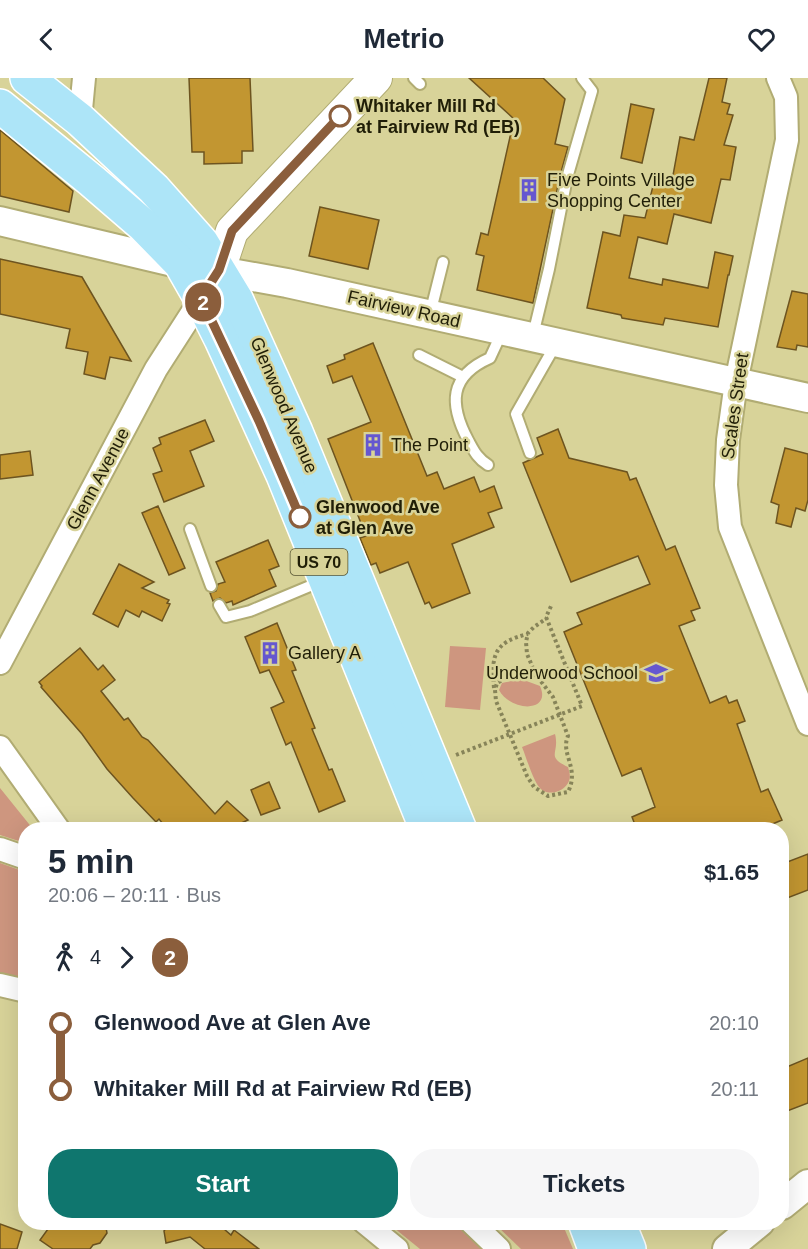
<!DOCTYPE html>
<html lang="en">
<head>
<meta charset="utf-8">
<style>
  body { margin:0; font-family:Arial,sans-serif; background:#f6f6f7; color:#1f2937; height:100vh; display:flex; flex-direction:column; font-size:22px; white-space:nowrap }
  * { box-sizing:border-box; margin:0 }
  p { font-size:20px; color:#747a83 }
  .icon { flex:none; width:33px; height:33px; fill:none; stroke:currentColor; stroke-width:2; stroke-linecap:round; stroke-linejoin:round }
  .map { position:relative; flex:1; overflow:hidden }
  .details { position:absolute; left:18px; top:744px; width:771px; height:408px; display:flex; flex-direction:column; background:#fff; border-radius:24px; box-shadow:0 6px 24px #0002 }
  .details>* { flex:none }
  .badge { padding:0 12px; border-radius:20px; font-size:21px; line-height:39px }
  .map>.badge { position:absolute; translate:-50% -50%; box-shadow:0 0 0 3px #fff }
  .legs { display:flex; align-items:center; gap:9px; height:66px; padding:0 30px; font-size:20px }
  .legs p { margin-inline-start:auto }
  .summary { display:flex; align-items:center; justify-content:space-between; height:102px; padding:0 30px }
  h1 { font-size:33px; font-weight:600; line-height:45px }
  .cta { display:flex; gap:12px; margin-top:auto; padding:12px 30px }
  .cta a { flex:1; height:69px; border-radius:24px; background:#0f766e; color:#fff; font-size:24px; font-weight:600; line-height:69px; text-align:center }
  .cta a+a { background:#f6f6f7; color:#1f2937 }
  ul { padding:0 30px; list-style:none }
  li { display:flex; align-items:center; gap:21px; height:66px; font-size:22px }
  li i { display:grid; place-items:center; width:9px; height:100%; margin:0 8px; background:currentColor }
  li i::after { content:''; width:15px; height:15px; margin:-8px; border:4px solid; border-radius:50%; background:#fff }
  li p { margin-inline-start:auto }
  li:first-child i { background:linear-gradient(#0000 50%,currentColor 0) }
  li:last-child i { background:linear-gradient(currentColor 50%,#0000 0) }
  header { display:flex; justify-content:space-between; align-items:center; height:78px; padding:0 30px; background:#fff; font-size:27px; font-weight:600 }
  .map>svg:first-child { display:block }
</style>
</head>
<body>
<header><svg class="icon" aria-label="back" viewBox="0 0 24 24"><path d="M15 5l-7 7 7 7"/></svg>Metrio<svg class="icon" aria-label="heart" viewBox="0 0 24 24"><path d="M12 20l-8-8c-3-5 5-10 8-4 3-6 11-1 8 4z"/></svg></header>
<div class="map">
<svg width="808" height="1171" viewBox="0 0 808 1171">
  <rect width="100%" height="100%" fill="#d8d399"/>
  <g fill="#ce967f">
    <path d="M450,568L486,570L480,632L445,629Z"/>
    <path d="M521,601L540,608C552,635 511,634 499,612L502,605Z"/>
    <path d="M555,656C560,676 545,678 568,689C569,693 571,698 569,703C565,713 551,718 542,712C534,707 526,678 522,669Z"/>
    <path d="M0,710L33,751L26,752L25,765L0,757Z"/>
    <path d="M0,785L25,794V902L0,898Z"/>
    <path d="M388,1145H454L481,1171H420Z"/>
    <path d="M494,1145H562L573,1171H521Z"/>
  </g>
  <g fill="#c29631" stroke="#6d5420" stroke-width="1.5">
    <path d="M189,0H250L253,73H242V85L204,86V74H192Z"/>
    <path d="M469,0H543L565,21L555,66L568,69L560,98L533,225L477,212L484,178L476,176L481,155L488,157L514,41Z"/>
    <path d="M709,0H727L722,24L730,26L727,36L733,37L724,67L736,69L730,102L721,101L711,145L674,136L667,166L638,159L629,200L662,207L663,201L708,210L715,174L733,178L729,197H728L718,249L665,240L663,247L622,240L621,237L587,230L603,154L620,158L624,137L645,140L655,100L672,103L680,59L694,62Z"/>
    <path d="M631,26L654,31L642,85L621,80Z"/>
    <path d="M0,52L73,113L69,134L0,118Z"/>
    <path d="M320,129L379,142L368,191L309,178Z"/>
    <path d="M0,181L82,199L131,283L110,279L105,301L84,296L88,274L66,270L70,251L0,236Z"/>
    <path d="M792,213L808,216V269L797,267L796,272L777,269Z"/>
    <path d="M373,265L427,398L437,394L444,411L474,399L480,414L494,408L502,430L488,435L494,449L452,466L470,515L432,530L429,524L425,526L408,484L380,495L376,485L371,487L360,460L366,458L328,361L371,344L352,298L333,305L327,288L345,281L344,277Z"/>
    <path d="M205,342L214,363L190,373L204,408L164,424L153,396L162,393L153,370L161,366L159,360Z"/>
    <path d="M558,351L569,380L627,394L630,402L636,400L666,472L675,468L700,530L691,533L695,542L679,548L710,625L726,618L729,625L737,622L745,643L737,646L761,714L768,711L782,742L758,752H637L632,739L655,729L641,690L622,698L564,554L582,546L577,535L650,506L638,478L571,504L523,385L543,376L537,360Z"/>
    <path d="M785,370L808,376V422L805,433L796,430L791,449L776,445L779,427L771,424Z"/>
    <path d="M30,373L33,397L0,401V377Z"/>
    <path d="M158,428L185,490L169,497L142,435Z"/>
    <path d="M268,462L279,488L269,492L276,508L233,527L232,523L226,525L220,520L213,523L210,515L216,513L218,506L225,504L216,484Z"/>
    <path d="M119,486L154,504L142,510L169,522L167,525L170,526L162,543L142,533L139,539L126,532L118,549L93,536Z"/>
    <path d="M277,545L296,592L292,593L315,650L312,651L329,692L332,691L345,723L319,734L291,664L286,667L271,630L284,624L269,592L260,595L245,559Z"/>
    <path d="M80,570L98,592L103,587L115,602L101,613L124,642L128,640L142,659L148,662L215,736L227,723L248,742L239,746L245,752H168L159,741L156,744L133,720L107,691L82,656L41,609L42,608L39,604Z"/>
    <path d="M269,704L280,730L261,737L251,712Z"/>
    <path d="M808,776V812L782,822V786Z"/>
    <path d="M808,980V1025L782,1035V991Z"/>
    <path d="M53,1144H105L107,1155L100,1165L93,1167L90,1171H53L40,1162Z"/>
    <path d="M170,1144H225L224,1151L231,1157L234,1152L259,1171H205L190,1159L166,1165L164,1153Z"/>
    <path d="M0,1146L22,1154L17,1171H0Z"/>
  </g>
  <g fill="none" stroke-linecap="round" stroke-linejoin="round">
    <g stroke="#b1ac73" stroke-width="14">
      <g id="service">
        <path d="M414,0L420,6"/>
        <path d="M430,236L443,184"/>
        <path d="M533,257L549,191L567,100L592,13L582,0"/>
        <path d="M419,277L463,299"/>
        <path d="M530,375L516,336L556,266"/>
        <path d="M488,387C477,380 474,373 468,362C449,326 449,298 490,280L502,254"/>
        <path d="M190,451L211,508"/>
        <path d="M219,527L226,539L250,533L322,503"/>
      </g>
    </g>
    <g stroke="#b1ac73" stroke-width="26">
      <g id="minor">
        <path d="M778,0L786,19L787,62L736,304L728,362L726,407L730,449L808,646"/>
        <path d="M80,42L84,0"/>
        <path d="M0,585L156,291L201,221"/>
        <path d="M0,669L59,752"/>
        <path d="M0,771L26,780"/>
        <path d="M0,907L26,913"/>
        <path d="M364,1144L397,1171"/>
        <path d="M471,1144L499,1171"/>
      </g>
    </g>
    <g stroke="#b1ac73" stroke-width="32">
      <g id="tertiary">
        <path d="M0,143L181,186L287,205L808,320"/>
        <path d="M782,1127L808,1106"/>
        <path d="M727,1171L760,1144"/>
      </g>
    </g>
    <g stroke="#b1ac73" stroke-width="34">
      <path id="secondary" d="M208,210L219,192L232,153L376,0"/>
    </g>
    <g stroke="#fff" stroke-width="36">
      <g id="primary">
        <path d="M27,0L80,42L154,111L202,165L236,221L296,354L460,752"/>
        <path d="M0,28L92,103L143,147L181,186L201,221L221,261L283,397L427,752"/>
        <path d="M585,1144L595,1171"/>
        <path d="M618,1144L629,1171"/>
      </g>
    </g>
    <g stroke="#878459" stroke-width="4" stroke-dasharray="3 3" stroke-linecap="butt">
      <path d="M536,597L508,599L497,605L495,612L496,623L527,698L534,709L548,718L568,714C580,690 560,676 568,658L553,619L536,597L527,576L526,564L528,555L534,549L547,540"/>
      <path d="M494,610C491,577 494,564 528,556"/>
      <path d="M456,677L582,628L546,539L552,526"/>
    </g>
    <use href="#service" stroke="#fff" stroke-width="10"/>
    <use href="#minor" stroke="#fff" stroke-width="22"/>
    <use href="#tertiary" stroke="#fff" stroke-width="28"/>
    <use href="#secondary" stroke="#fff" stroke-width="32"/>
    <use href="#primary" stroke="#ade5f8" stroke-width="33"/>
  </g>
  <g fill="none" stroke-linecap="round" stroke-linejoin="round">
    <g stroke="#fff" stroke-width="14">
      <path id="line-1" d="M300,439L259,343L201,220L219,192L232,153L340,38"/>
    </g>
    <use href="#line-1" stroke="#8b5e3c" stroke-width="9"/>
  </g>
  <defs>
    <g id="building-bare" transform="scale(1.8)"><path d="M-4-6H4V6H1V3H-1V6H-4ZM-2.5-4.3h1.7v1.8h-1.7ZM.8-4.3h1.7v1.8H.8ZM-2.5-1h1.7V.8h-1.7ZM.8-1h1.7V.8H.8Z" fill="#6557d0" stroke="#d8d399" stroke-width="2.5" paint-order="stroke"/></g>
    <g id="school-bare" transform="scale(1.8)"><path d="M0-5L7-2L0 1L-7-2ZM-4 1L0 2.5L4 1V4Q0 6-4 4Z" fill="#6557d0" stroke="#d8d399" stroke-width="2.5" paint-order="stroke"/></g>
  </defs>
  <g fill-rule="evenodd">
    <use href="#building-bare" x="529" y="112"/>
    <use href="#building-bare" x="373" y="367"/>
    <use href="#building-bare" x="270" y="575"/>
    <use href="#school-bare" x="656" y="595"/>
  </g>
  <g fill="#fff" stroke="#8b5e3c" stroke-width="3">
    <circle cx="340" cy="38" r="10"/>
    <circle cx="300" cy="439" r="10"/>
  </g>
  <g text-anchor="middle" stroke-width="5" stroke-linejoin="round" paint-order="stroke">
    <rect fill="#d8d399" stroke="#575433" stroke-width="1.5" x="290.5" y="471" width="57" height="26" rx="4.5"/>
    <g font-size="16" font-weight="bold" fill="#201e07">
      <text x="319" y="490">US 70</text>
    </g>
    <g font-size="18" font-weight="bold" fill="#201e07" stroke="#d8d399" text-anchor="start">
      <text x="356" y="34">Whitaker Mill Rd<tspan x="356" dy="21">at Fairview Rd (EB)</tspan></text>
      <text x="316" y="435">Glenwood Ave<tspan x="316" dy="21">at Glen Ave</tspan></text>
    </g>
    <g font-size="18" fill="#201e07" stroke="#d8d399" text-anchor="start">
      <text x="547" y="108">Five Points Village<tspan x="547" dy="21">Shopping Center</tspan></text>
      <text x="391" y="373">The Point</text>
      <text x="288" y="581">Gallery A</text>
      <text x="638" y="601" text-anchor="end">Underwood School</text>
    </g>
    <g font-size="18" fill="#201e07" stroke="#d8d399">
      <text transform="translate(404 231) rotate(13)" y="6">Fairview Road</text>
      <text transform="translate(284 327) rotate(67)" y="6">Glenwood Avenue</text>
      <text transform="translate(735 328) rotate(-82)" y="6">Scales Street</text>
      <text transform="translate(98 401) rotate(-62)" y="6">Glenn Avenue</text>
    </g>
  </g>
</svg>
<b class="badge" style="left:203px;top:224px;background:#8b5e3c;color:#fff">2</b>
<section class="details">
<div class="summary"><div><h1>5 min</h1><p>20:06 – 20:11 · Bus</p></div><b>$1.65</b></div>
<div class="legs"><svg class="icon" aria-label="walk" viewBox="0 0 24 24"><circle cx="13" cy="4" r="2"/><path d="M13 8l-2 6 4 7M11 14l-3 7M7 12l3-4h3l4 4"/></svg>4<svg class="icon" aria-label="forward" viewBox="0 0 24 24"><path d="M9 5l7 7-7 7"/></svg><b class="badge" style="background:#8b5e3c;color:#fff">2</b></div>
<ul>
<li><i style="color:#8b5e3c"></i><b>Glenwood Ave at Glen Ave</b><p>20:10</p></li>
<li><i style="color:#8b5e3c"></i><b>Whitaker Mill Rd at Fairview Rd (EB)</b><p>20:11</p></li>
</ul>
<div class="cta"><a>Start</a><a>Tickets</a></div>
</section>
</div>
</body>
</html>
